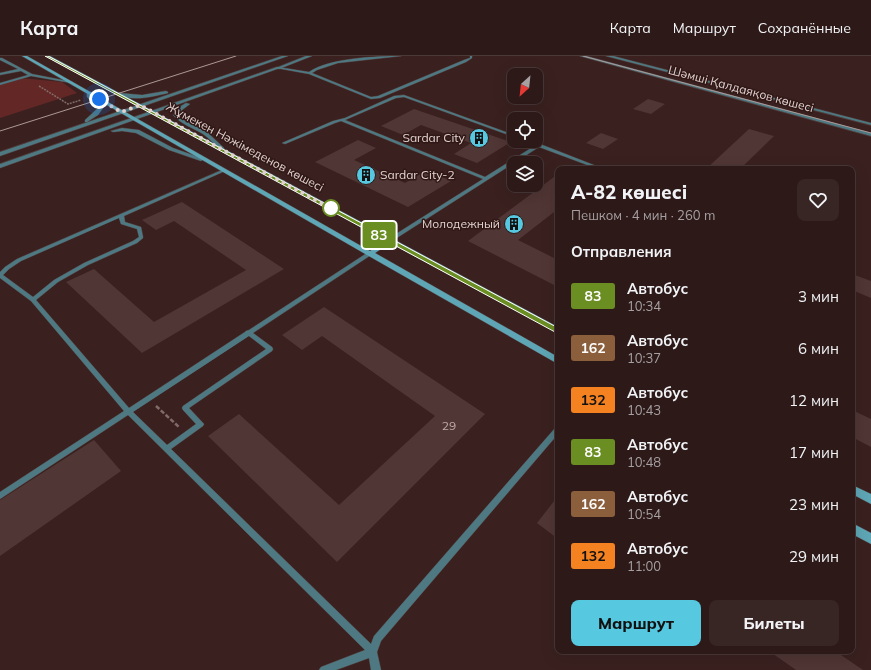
<!DOCTYPE html>
<html lang="ru">
<head>
<meta charset="utf-8">
<style>
  body { margin:0; font-family:Mulish,sans-serif; background:#382625; color:#f1f3f6; height:100vh; display:flex; flex-direction:column; font-size:15px; white-space:nowrap }
  * { box-sizing:border-box; margin:0 }
  p { font-size:13px; color:#a6a0a2 }
  .icon { flex:none; width:22px; height:22px; fill:none; stroke:currentColor; stroke-width:2; stroke-linecap:round; stroke-linejoin:round }
  .map { position:relative; flex:1; overflow:hidden }
  .panel { position:absolute; left:555px; top:110px; width:300px; height:488px; display:flex; flex-direction:column; background:#2c1918; border-radius:8px; box-shadow:0 4px 16px #0002,0 0 0 1px #483837 }
  .panel>* { flex:none }
  .badge { padding:0 8px; border-radius:3px; font-size:14px; line-height:26px }
  .needle { width:26px; rotate:207deg }
  .fabs { position:absolute; left:507px; top:12px; display:grid; gap:8px }
  .fabs a { display:grid; place-items:center; width:36px; height:36px; border-radius:8px; background:#2c1918; box-shadow:0 4px 16px #0002,0 0 0 1px #483837; font-size:20px }
  .you { position:absolute; width:20px; height:20px; margin:-10px; border:3px solid #fff; border-radius:50%; background:#1a73e8; box-shadow:0 0 0 6px #1a73e833 }
  .map>.badge { position:absolute; translate:-50% -50%; box-shadow:0 0 0 2px #fff }
  h2 { padding:0 16px; font-size:15px; line-height:36px }
  .round { display:grid; place-items:center; flex:none; width:42px; height:42px; border-radius:8px; background:#382625 }
  .overview { display:flex; align-items:center; justify-content:space-between; height:68px; padding:0 16px }
  h1 { font-size:19px; font-weight:800; line-height:30px }
  .button { display:flex; gap:8px; margin-top:auto; padding:8px 16px }
  .button a { flex:1; height:46px; border-radius:8px; background:#56c9e0; color:#111; font-size:16px; font-weight:800; line-height:46px; text-align:center }
  .button a+a { background:#382625; color:#f1f3f6 }
  ul { padding:0; list-style:none }
  li { display:flex; align-items:center; gap:12px; height:52px; padding:0 16px }
  li div { flex:1 }
  li b { display:block; font-size:15px }
  li em { font-style:normal }
  li .badge { min-width:44px; font-weight:700; text-align:center }
  header { display:flex; align-items:center; gap:24px; box-sizing:border-box; height:56px; padding:0 20px; background:#2c1918; border-bottom:1px solid #483837 }
  header strong { font-size:19px }
  nav { display:flex; gap:22px; margin-inline-start:auto; font-size:14px }
  .map>svg:first-child { display:block }
</style>
</head>
<body>
<header>
<strong>Карта</strong>
<nav><a>Карта</a><a>Маршрут</a><a>Сохранённые</a></nav>
</header>
<div class="map">
<svg width="871" height="614" viewBox="0 0 871 614">
  <rect width="100%" height="100%" fill="#3a2120"/>
  <path fill="#632826" d="M21,22L62,26L77,37L0,62V28Z"/>
  <g fill="#503634">
    <path d="M648,43L665,48L651,58L633,53Z"/>
    <path d="M414,53L511,86L477,107L454,98L471,87L421,69L403,79L381,70Z"/>
    <path d="M749,73L774,80L740,113H706Z"/>
    <path d="M601,77L618,83L603,93L586,87Z"/>
    <path d="M358,84L376,92L354,104L405,127L427,114L451,125L408,151L315,106Z"/>
    <path d="M558,118V153L518,184L558,204V231L468,185Z"/>
    <path d="M182,146L284,213L142,297L66,226L94,213L154,266L246,214L174,165L156,174L142,164Z"/>
    <path d="M852,218L871,225V242L852,234Z"/>
    <path d="M324,251L485,358L337,506L208,380L239,358L339,449L435,360L322,280L302,294L282,279Z"/>
    <path d="M852,354L871,363V391L852,381Z"/>
    <path d="M94,384L121,415L0,500V444Z"/>
    <path d="M558,440V483L537,467Z"/>
    <path d="M769,595H835L863,614H796Z"/>
  </g>
  <g fill="none" stroke-linecap="round" stroke-linejoin="round">
    <g stroke="#553d3c" stroke-width="1">
      <g id="service">
        <path d="M401,0L338,7L317,14L312,17L371,41L378,40L464,4L470,2V0H472V2L466,6L380,42L371,43L309,18L276,12L278,11L309,16C329,2 377,0 401,0Z"/>
        <path d="M0,2H2L32,18L73,26L71,27L31,20L0,29V27L28,19L21,15L0,19V17L18,13L0,4Z"/>
        <path d="M404,39L514,79V81L404,41L396,42L345,64L485,121L536,89L526,85H531L540,88L604,113H598L539,91L392,185H388V183L483,123L341,65L335,67L285,88L282,87L333,65L345,62L394,40Z"/>
        <path d="M222,114L225,115L124,160L125,166L141,171L143,181V182L137,187L88,209L58,226L36,244L129,352L245,276L246,275L249,274L367,197H371V199L253,277L272,291L273,293L272,295L189,352L204,368L203,370L171,393L371,588L374,580L556,371L558,370V378L381,585L377,596L381,614H371L369,602L336,614H319L321,611L365,594L128,359L0,443V436L124,355L31,245L0,222V216L5,211L17,203ZM119,162L121,168L137,173L139,181L133,185L84,207L54,224L33,241L3,219L9,213L21,205ZM249,280L266,293L183,350L182,352L183,354L196,368L167,389L133,356Z"/>
      </g>
    </g>
    <g stroke="#553d3c" stroke-width="1">
      <g id="minor">
        <path d="M306,0H312L279,13L276,12Z"/>
        <path d="M580,0H586L871,77V80Z"/>
        <path d="M606,0H613L871,67V69Z"/>
      </g>
    </g>
    <g stroke="#553d3c" stroke-width="1">
      <g id="tertiary">
        <path d="M282,0H288L0,100V96Z"/>
        <path d="M277,11L280,12L0,112V108Z"/>
        <path d="M166,35L168,36V37C152,41 131,46 117,38L119,37L142,39Z"/>
        <path d="M87,36H91V41L103,52L98,59L87,66H85V64L98,52L87,41Z"/>
        <path d="M186,47L190,48L182,54L178,59L182,63L208,77L224,92V94H220C215,89 209,82 203,78C193,72 181,68 173,59L178,52Z"/>
        <path d="M122,72L139,74L173,92L204,103L201,105L169,94L136,77L122,75L113,76L111,75Z"/>
      </g>
    </g>
    <g stroke="#553d3c" stroke-width="1">
      <g id="secondary">
        <path d="M22,0H27L370,195L385,184L45,0H50L558,271V277L390,187L375,197L558,301V308L367,199Z"/>
        <path d="M852,429L871,438V448L852,438Z"/>
        <path d="M852,467L871,477V488L852,478Z"/>
      </g>
    </g>
    <path stroke="#806b69" stroke-width="1.5" stroke-dasharray="2 1" stroke-linecap="butt" d="M39,30L68,48L81,44"/>
    <path stroke="#806b69" stroke-width="2.5" stroke-dasharray="4.5 2" stroke-linecap="butt" d="M156,350L179,371"/>
    <use href="#service" fill="#4e7982" fill-rule="evenodd"/>
    <use href="#minor" fill="#4e7982" fill-rule="evenodd"/>
    <use href="#tertiary" fill="#4e7982" fill-rule="evenodd"/>
    <use href="#secondary" fill="#5ea6b5" fill-rule="evenodd"/>
    <g stroke="#ac9997" stroke-width="1">
      <path d="M583,0L871,77"/>
      <path d="M0,75L236,0"/>
    </g>
  </g>
  <path fill="#6b8e23" stroke="#fff" d="M45,0H48L562,274L558,277L555,276Z"/>
  <g fill="none" stroke-linecap="round" stroke-linejoin="round">
    <path stroke="#e2d1cf" stroke-width="4" stroke-dasharray="0 7.2" d="M99,43L121,56L140,49L334,154L331,152"/>
  </g>
  <defs>
    <g id="building-disc" transform="scale(1)"><circle r="9.5" fill="#56c9e0" stroke="#301816"/><path d="M-4-6H4V6H1V3H-1V6H-4ZM-2.5-4.3h1.7v1.8h-1.7ZM.8-4.3h1.7v1.8H.8ZM-2.5-1h1.7V.8h-1.7ZM.8-1h1.7V.8H.8Z" fill="#111"/></g>
  </defs>
  <g fill-rule="evenodd">
    <use href="#building-disc" x="479" y="82"/>
    <use href="#building-disc" x="366" y="119"/>
    <use href="#building-disc" x="514" y="168"/>
  </g>
  <circle fill="#fff" stroke="#6b8e23" stroke-width="2" cx="331" cy="152" r="8"/>
  <g text-anchor="middle" stroke-width="3" stroke-linejoin="round" paint-order="stroke">
    <g font-size="12" fill="#e2d1cf" stroke="#301816">
      <text transform="translate(741 33) rotate(15)" y="4">Шәмші Қалдаяқов көшесі</text>
      <text transform="translate(245 91) rotate(28)" y="4">Жұмекен Нәжімеденов көшесі</text>
    </g>
    <g font-size="12" fill="#e2d1cf" stroke="#301816" text-anchor="end">
      <text x="465" y="86">Sardar City</text>
      <text x="380" y="123" text-anchor="start">Sardar City-2</text>
      <text x="500" y="172">Молодежный</text>
    </g>
    <g font-size="12" fill="#beaaa8">
      <text x="449" y="374">29</text>
    </g>
  </g>
</svg>
<div class="fabs">
<a><svg class="needle" viewBox="-14 -14 28 28"><path d="M0-13l5 13h-10z" fill="#e53935"/><path d="M0 13l5-13h-10z" fill="#a6a0a2"/></svg></a>
<a><svg class="icon" aria-label="locate" viewBox="0 0 24 24"><circle cx="12" cy="12" r="6"/><path d="M12 2v4M12 18v4M2 12h4M18 12h4"/></svg></a>
<a><svg class="icon" aria-label="layers" viewBox="0 0 24 24"><path d="M12 4l9 5-9 5-9-5zM3 14l9 5 9-5"/></svg></a>
</div>
<div class="you" style="left:99px;top:43px"></div>
<b class="badge" style="left:379px;top:179px;background:#6b8e23;color:#fff">83</b>
<section class="panel">
<div class="overview"><div><h1>A-82 көшесі</h1><p>Пешком · 4 мин · 260 m</p></div><a class="round"><svg class="icon" aria-label="heart" viewBox="0 0 24 24"><path d="M12 20l-8-8c-3-5 5-10 8-4 3-6 11-1 8 4z"/></svg></a></div>
<h2>Отправления</h2>
<ul>
<li><span class="badge" style="background:#6b8e23;color:#fff">83</span><div><b>Автобус</b><p>10:34</p></div><em>3 мин</em></li>
<li><span class="badge" style="background:#8b5e3c;color:#fff">162</span><div><b>Автобус</b><p>10:37</p></div><em>6 мин</em></li>
<li><span class="badge" style="background:#f58220;color:#111">132</span><div><b>Автобус</b><p>10:43</p></div><em>12 мин</em></li>
<li><span class="badge" style="background:#6b8e23;color:#fff">83</span><div><b>Автобус</b><p>10:48</p></div><em>17 мин</em></li>
<li><span class="badge" style="background:#8b5e3c;color:#fff">162</span><div><b>Автобус</b><p>10:54</p></div><em>23 мин</em></li>
<li><span class="badge" style="background:#f58220;color:#111">132</span><div><b>Автобус</b><p>11:00</p></div><em>29 мин</em></li>
</ul>
<div class="button"><a>Маршрут</a><a>Билеты</a></div>
</section>
</div>
</body>
</html>
